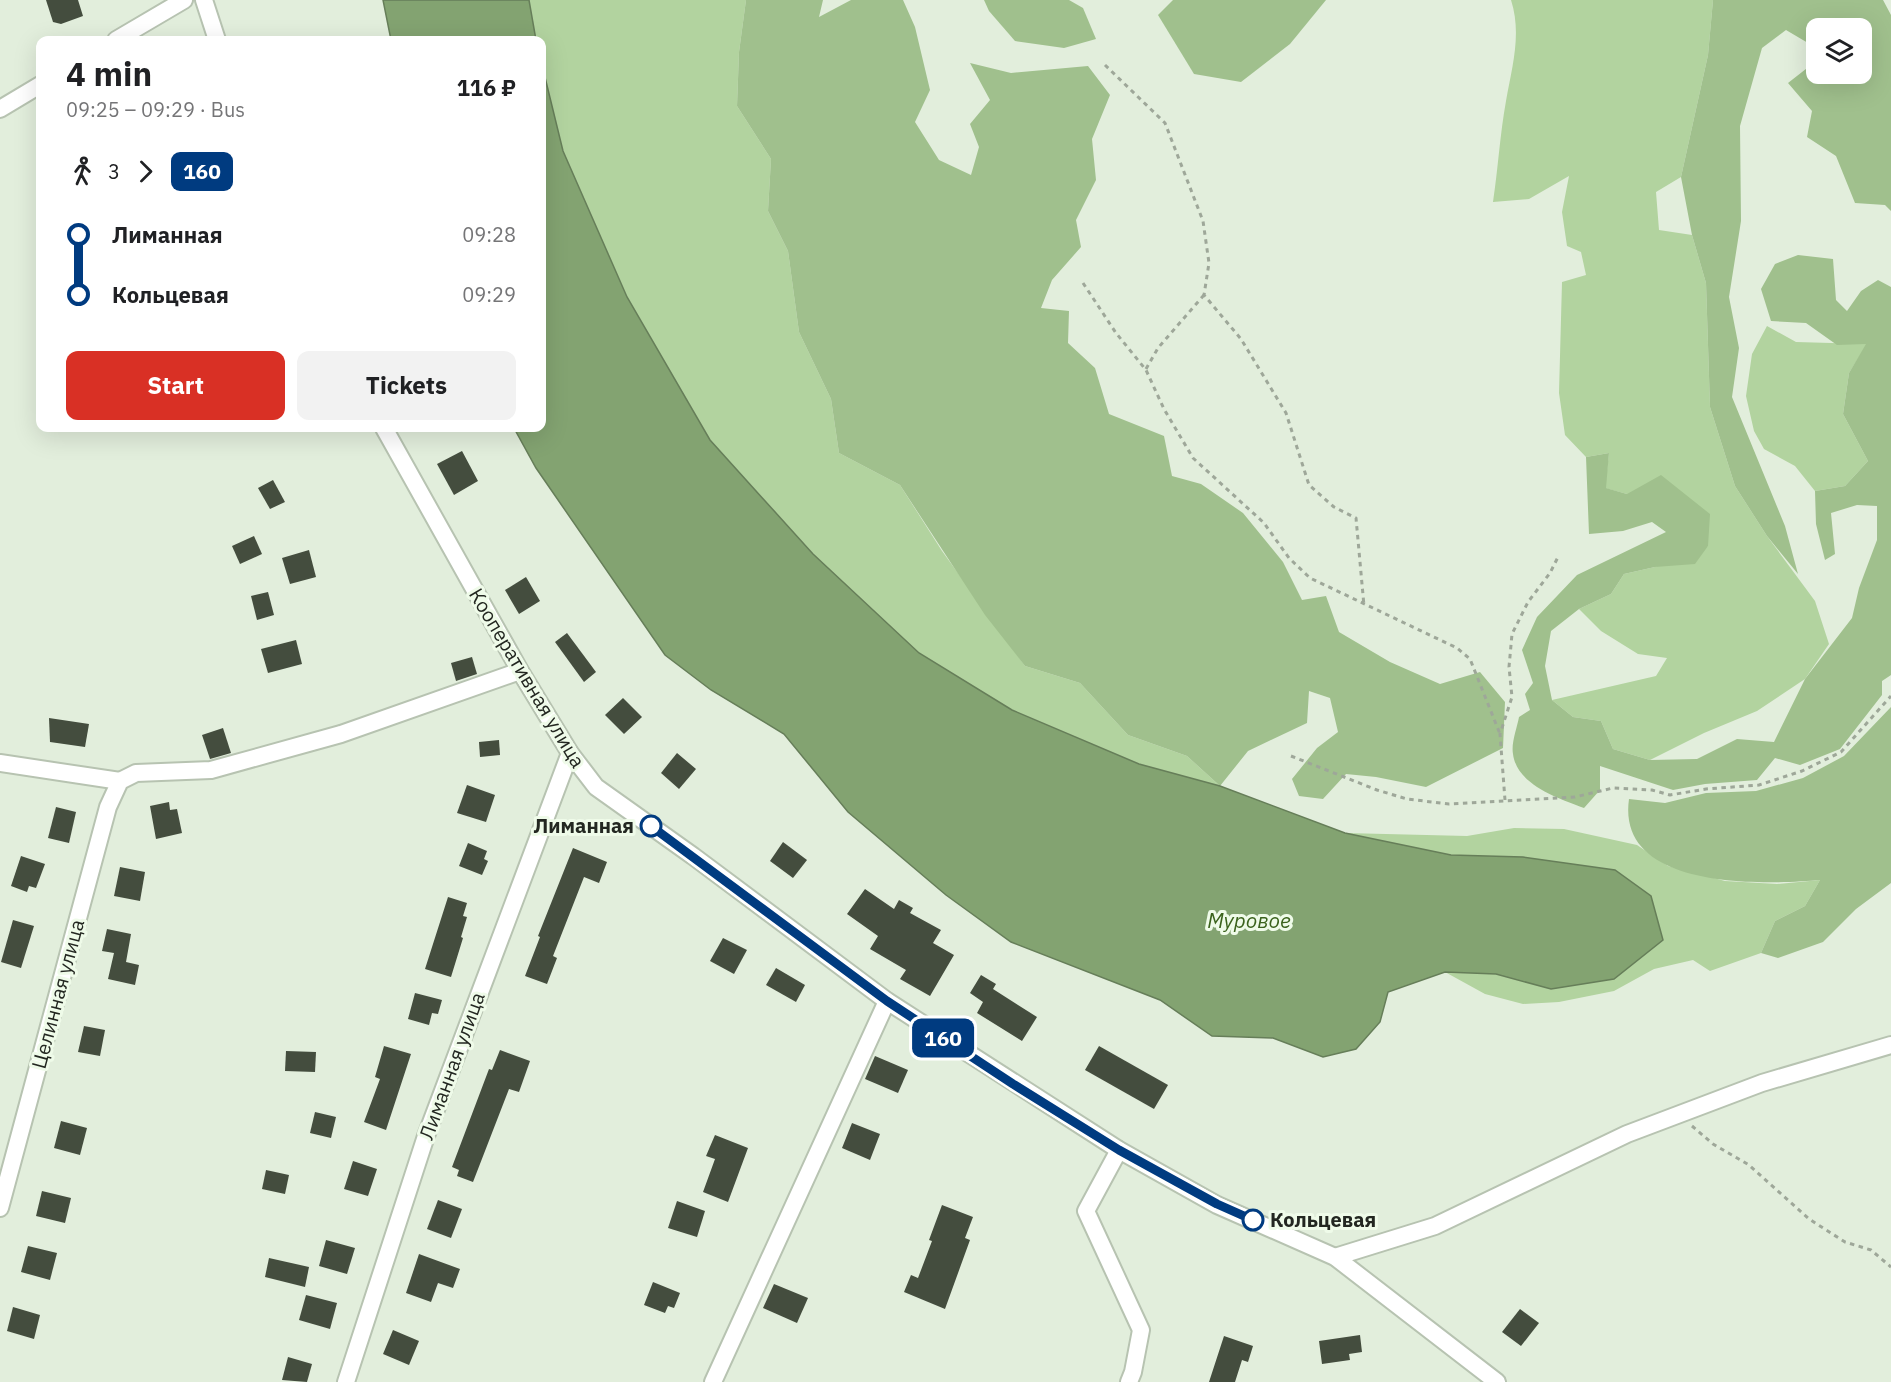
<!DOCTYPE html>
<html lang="en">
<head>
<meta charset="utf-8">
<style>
  body { margin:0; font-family:"IBM Plex Sans",sans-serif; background:#f2f2f2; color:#202124; height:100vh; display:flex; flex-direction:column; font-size:22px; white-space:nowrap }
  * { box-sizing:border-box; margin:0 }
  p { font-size:20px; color:#757577 }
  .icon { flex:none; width:33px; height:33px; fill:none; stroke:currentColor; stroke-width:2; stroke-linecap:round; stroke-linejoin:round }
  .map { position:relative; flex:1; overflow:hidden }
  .panel { position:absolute; left:36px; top:36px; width:510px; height:396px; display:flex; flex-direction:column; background:#fff; border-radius:12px; box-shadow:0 6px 24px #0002 }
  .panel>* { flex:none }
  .badge { padding:0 12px; border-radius:9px; font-size:21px; line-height:39px }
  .controls { position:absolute; left:1806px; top:18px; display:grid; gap:12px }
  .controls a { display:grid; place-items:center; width:66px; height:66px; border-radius:12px; background:#fff; box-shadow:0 6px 24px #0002; font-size:30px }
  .map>.badge { position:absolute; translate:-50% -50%; box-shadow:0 0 0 3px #fff }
  .legs { display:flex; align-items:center; gap:9px; height:66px; padding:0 30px; font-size:20px }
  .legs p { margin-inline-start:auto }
  .summary { display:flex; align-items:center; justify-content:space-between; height:102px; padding:0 30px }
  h1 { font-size:33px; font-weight:700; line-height:45px }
  .primary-button { display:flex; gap:12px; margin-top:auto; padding:12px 30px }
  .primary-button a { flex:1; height:69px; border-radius:12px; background:#d93025; color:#fff; font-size:24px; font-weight:700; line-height:69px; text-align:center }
  .primary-button a+a { background:#f2f2f2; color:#202124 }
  ul { padding:0 30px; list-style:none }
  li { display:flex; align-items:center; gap:21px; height:60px; font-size:22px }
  li i { display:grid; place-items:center; width:9px; height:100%; margin:0 8px; background:currentColor }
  li i::after { content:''; width:15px; height:15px; margin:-8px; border:4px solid; border-radius:50%; background:#fff }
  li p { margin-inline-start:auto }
  li:first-child i { background:linear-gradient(#0000 50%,currentColor 0) }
  li:last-child i { background:linear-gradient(currentColor 50%,#0000 0) }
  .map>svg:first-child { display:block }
</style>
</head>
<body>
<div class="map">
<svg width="1891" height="1382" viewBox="0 0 1891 1382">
  <rect width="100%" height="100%" fill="#e2eedc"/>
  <g fill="#b2d39f">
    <path d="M529,0H746L739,52L737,106L771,159L768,211L788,251L799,332L831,399L839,453L900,485L942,551L1025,666L1080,683L1128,735L1187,756L1220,786L1139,764L1012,710L919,653L813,554L710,440L627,297L563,151L542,65V40H536Z"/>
    <path d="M1511,0H1713L1708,55L1681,177L1656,192L1659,230L1692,235L1706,283L1710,407L1735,486L1767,536L1815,601L1829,644L1805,679L1757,711L1704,733L1650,760L1613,749L1601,721L1573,717L1552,700L1656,676L1667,658L1638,654L1601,631L1579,609L1611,594L1624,574L1655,567L1708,546L1627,494L1605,488L1609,453L1586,457L1565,435L1559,393L1562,282L1586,275L1581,252L1567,246L1562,212L1569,176L1529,199L1493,202C1498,169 1500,134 1506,101C1512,67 1522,34 1511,0Z"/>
    <path d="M1767,326L1796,342L1867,344L1849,373L1843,414L1868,461L1845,486L1815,491L1795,466L1764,449L1754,431L1746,396L1752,354Z"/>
    <path d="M1514,828L1564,829L1637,845L1668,866L1725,881L1777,884L1820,880L1805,906L1775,921L1761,953L1710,971L1693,960L1654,969L1614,991L1559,1002L1523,1004L1485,994L1445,972L1496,974L1551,989L1523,857L1451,855L1345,833L1467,836Z"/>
  </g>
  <g fill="#a0c08d" fill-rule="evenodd">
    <path d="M746,0H823L819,17L851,0H903L915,27L930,90L915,122L939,160L971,175L979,147L970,124L990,100L970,63L1011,73L1088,66L1110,95L1092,139L1096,180L1076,220L1081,247L1052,280L1041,308L1069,311L1068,343L1095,368L1109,414L1164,436L1172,476L1201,484L1243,513L1283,562L1302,600L1326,596L1339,632L1390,662L1440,684L1480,672L1505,702L1503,748L1426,787L1376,777L1346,774L1323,799L1299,796L1292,779L1317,748L1338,732L1330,698L1309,691L1307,723L1248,751L1220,786L1187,756L1128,735L1080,683L1025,666L985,615L900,485L839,453L831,399L799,332L788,251L768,211L771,159L737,106L739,52Z"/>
    <path d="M984,0H1069L1083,8L1096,39L1064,48L1015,41L989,11Z"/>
    <path d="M1173,0H1326L1290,44L1241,82L1194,74L1158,15Z"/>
    <path d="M1713,0H1883L1891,15V211L1885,205L1855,203L1836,156L1807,137L1812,111L1788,83L1811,65L1808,43L1786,30L1762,48L1740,126L1741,221L1729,297L1739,348L1732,397L1785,526L1798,574L1767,536L1735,486L1710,407L1706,283L1692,235L1681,177L1708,55ZM1816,28H1862V74H1816Z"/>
    <path d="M1798,255L1833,259L1836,300L1847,311L1861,291L1878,280L1891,287V675L1882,681V695L1840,749L1800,765L1775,758L1757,780L1705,784L1673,790L1600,766V790L1584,808C1558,798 1517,785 1513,754C1511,743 1517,728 1519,717L1530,710L1525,694L1533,683L1522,650L1537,617L1577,575L1666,532L1652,522L1623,531L1589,534L1586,457L1609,453L1606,488L1627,494L1661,475L1710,514L1708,546L1695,564L1655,567L1624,574L1611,594L1579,609L1551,631L1545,666L1552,700L1573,717L1601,721L1613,749L1650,760L1697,759L1737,739L1774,742L1805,679L1852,618L1859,588L1877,540V506L1857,505L1831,513L1835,554L1825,560L1816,524L1815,491L1845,486L1868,461L1843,414L1849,373L1866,344L1837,345L1806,323L1771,321L1761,289L1775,264Z"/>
    <path d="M1891,707V883L1856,909L1823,942L1778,958L1761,953L1775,921L1805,906L1820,880C1762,885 1616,890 1629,799L1665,803L1706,793L1756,791L1803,778L1844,756Z"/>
  </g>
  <g fill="#83a371" stroke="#667e59" stroke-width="1.5">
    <path d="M383,0H529L536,40H391Z"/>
    <path d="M542,65L563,151L627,297L710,440L813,554L919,653L1012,710L1139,764L1220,786L1345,833L1451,855L1523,857L1615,870L1651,896L1663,940L1614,979L1551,989L1496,974L1445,972L1388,992L1380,1022L1356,1049L1323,1057L1273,1038L1212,1036L1160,1000L1011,942L946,895L848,812L784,734L711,690L665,655L536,468L514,428H542Z"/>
  </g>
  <g fill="#444d3e">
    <path d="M46,0H78L83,16L61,24L53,22Z"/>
    <path d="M462,451L478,481L454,495L437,464Z"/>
    <path d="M273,480L285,502L270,509L258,488Z"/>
    <path d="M254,536L262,554L240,564L232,546Z"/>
    <path d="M309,550L316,577L290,584L282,558Z"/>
    <path d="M526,577L540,601L519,614L505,590Z"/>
    <path d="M268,592L274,615L257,620L251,596Z"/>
    <path d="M567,633L596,672L584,682L555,642Z"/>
    <path d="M296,640L302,664L268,673L261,649Z"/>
    <path d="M472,657L477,674L456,681L451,663Z"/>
    <path d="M623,698L642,717L624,734L605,715Z"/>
    <path d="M49,718L89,724L85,747L50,742Z"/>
    <path d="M223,728L231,753L210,759L202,735Z"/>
    <path d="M499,740L500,755L480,757L479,742Z"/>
    <path d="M677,753L696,769L679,789L661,773Z"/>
    <path d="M467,785L495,795L486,822L457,813Z"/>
    <path d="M169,802L170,810L177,809L182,833L156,839L150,806Z"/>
    <path d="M56,807L76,812L69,843L48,838Z"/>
    <path d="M783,842L807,860L793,878L770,861Z"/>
    <path d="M468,843L487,851L484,859L488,861L482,875L459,866Z"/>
    <path d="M573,848L607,862L599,883L584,877L553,956L557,958L547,984L525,976L540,937L538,936Z"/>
    <path d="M21,856L45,864L36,888L29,886L27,892L11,886Z"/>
    <path d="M120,867L145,872L140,901L114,896Z"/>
    <path d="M865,889L894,909L899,900L913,908L910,913L941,930L933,943L954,955L930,996L900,979L906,970L870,949L878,936L847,914Z"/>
    <path d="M448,897L467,903L463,916L467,917L461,937L463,938L451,977L425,969Z"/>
    <path d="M13,920L34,926L21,968L1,962Z"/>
    <path d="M107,929L131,934L126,962L139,965L135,985L108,979L114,953L102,951Z"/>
    <path d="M723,938L747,950L734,974L710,961Z"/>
    <path d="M776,968L805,985L796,1002L766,985Z"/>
    <path d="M981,975L996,984L993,989L1037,1017L1022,1041L977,1013L983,1002L970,993Z"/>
    <path d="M415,993L442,1000L438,1014L432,1013L429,1025L408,1019Z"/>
    <path d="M84,1026L105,1030L100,1056L78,1052Z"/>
    <path d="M384,1046L411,1054L386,1130L364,1122L380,1079L375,1077Z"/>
    <path d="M1099,1046L1168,1085L1154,1109L1085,1070Z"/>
    <path d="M500,1050L530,1061L519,1092L509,1089L473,1182L457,1176L459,1170L452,1167L489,1069L492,1070Z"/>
    <path d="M286,1051L316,1052L315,1072L285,1071Z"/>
    <path d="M875,1056L908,1070L898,1093L865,1079Z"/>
    <path d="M315,1112L336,1117L331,1138L310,1133Z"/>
    <path d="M61,1121L87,1128L80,1155L54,1148Z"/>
    <path d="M852,1123L880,1134L870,1160L842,1148Z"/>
    <path d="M715,1135L748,1148L728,1202L703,1192L715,1159L706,1156Z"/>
    <path d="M353,1161L377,1169L368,1196L344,1189Z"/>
    <path d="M266,1170L289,1175L285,1194L262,1189Z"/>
    <path d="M42,1191L71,1198L65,1223L36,1216Z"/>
    <path d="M438,1200L462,1209L451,1238L427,1229Z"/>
    <path d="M677,1201L705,1211L697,1237L668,1228Z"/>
    <path d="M942,1205L973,1217L965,1238L970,1240L945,1309L904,1292L911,1275L918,1278L932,1241L929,1240Z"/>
    <path d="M326,1240L355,1248L347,1274L319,1266Z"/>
    <path d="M28,1246L57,1253L50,1280L21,1272Z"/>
    <path d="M419,1254L460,1269L453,1288L438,1283L431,1302L406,1293Z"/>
    <path d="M269,1258L309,1267L305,1287L265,1277Z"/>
    <path d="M653,1282L680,1293L674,1308L668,1306L665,1313L644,1305Z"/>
    <path d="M774,1284L808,1298L797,1323L763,1308Z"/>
    <path d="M306,1295L337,1303L330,1329L299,1320Z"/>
    <path d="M13,1307L40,1315L34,1339L7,1331Z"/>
    <path d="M1520,1309L1539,1323L1521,1346L1502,1332Z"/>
    <path d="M393,1330L419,1341L409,1365L383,1354Z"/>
    <path d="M1360,1335L1362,1352L1349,1354L1350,1360L1322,1364L1319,1341Z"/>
    <path d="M1224,1336L1253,1346L1248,1362L1242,1360L1235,1382H1209Z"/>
    <path d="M288,1357L312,1364L307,1382L282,1380Z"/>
  </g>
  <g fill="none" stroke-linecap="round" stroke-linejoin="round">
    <g stroke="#b7c3b1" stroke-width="20">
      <g id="minor">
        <path d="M204,0L217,40"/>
        <path d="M116,40L184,0"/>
        <path d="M0,109L40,85"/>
        <path d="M384,428L520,671L570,753L596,787L693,856L887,1001L1119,1150L1217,1205L1335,1257L1497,1382"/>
        <path d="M0,763L120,781"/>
        <path d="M1119,1150L1086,1211L1141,1330L1133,1372L1129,1382"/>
        <path d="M0,1208L108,807L120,781L136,773L211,770L341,734L520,671"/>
        <path d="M1335,1257L1435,1226L1627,1134L1762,1083L1891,1045"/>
        <path d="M346,1382L426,1136L570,753"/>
        <path d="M713,1382L887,1001"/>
      </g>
    </g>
    <g stroke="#9ea799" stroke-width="3" stroke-dasharray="4.5 4.5" stroke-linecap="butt">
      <path d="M1105,65L1165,123L1203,221L1209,263L1204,295L1241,339L1286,413L1309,485L1334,507L1356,518L1364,606"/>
      <path d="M1083,283L1116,333L1146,370L1164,409L1193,458L1264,523L1289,558L1310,578L1457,648L1470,659L1500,734"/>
      <path d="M1146,369L1158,348L1204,295"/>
      <path d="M1291,756L1377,790L1407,799L1449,804L1575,797L1613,788L1652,790L1670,795L1706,789L1759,785L1802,771L1841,752L1891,696"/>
      <path d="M1505,800L1500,734L1512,697L1509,667L1512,634L1528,602L1550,573L1558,557"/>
      <path d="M1692,1126L1713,1144L1749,1165L1809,1219L1845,1242L1871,1250L1891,1267"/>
    </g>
    <use href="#minor" stroke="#fff" stroke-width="16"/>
  </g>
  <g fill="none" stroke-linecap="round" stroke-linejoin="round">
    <g stroke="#fff" stroke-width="14">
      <path id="line-1" d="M651,826L887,1001L1013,1084L1119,1150L1217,1204L1253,1220"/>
    </g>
    <use href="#line-1" stroke="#003b80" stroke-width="9"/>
  </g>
  <g fill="#fff" stroke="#003b80" stroke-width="3">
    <circle cx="651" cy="826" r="10"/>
    <circle cx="1253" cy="1220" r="10"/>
  </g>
  <g text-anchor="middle" stroke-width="6" stroke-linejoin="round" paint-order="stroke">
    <g font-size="20" fill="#232721" stroke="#effbe9">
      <text transform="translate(527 678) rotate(59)" y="7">Кооперативная улица</text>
      <text transform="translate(58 994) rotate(-75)" y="7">Целинная улица</text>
      <text transform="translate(452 1066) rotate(-70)" y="7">Лиманная улица</text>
    </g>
    <g font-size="20" font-weight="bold" fill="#232721" stroke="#effbe9" text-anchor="end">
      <text x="634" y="833">Лиманная</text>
      <text x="1270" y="1227" text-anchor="start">Кольцевая</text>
    </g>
    <g font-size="21" font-style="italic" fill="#3b631d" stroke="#effbe9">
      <text x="1249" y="928">Муровое</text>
    </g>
  </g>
</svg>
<div class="controls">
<a><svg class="icon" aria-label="layers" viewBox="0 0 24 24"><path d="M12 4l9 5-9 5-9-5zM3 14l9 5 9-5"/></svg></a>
</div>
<b class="badge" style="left:943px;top:1038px;background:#003b80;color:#fff">160</b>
<section class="panel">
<div class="summary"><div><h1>4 min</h1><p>09:25 – 09:29 · Bus</p></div><b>116 ₽</b></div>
<div class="legs"><svg class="icon" aria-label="walk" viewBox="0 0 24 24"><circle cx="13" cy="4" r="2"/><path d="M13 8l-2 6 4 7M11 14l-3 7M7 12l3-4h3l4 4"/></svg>3<svg class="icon" aria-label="forward" viewBox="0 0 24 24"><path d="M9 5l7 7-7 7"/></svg><b class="badge" style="background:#003b80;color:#fff">160</b></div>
<ul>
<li><i style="color:#003b80"></i><b>Лиманная</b><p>09:28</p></li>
<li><i style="color:#003b80"></i><b>Кольцевая</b><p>09:29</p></li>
</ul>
<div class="primary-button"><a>Start</a><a>Tickets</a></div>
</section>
</div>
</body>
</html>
